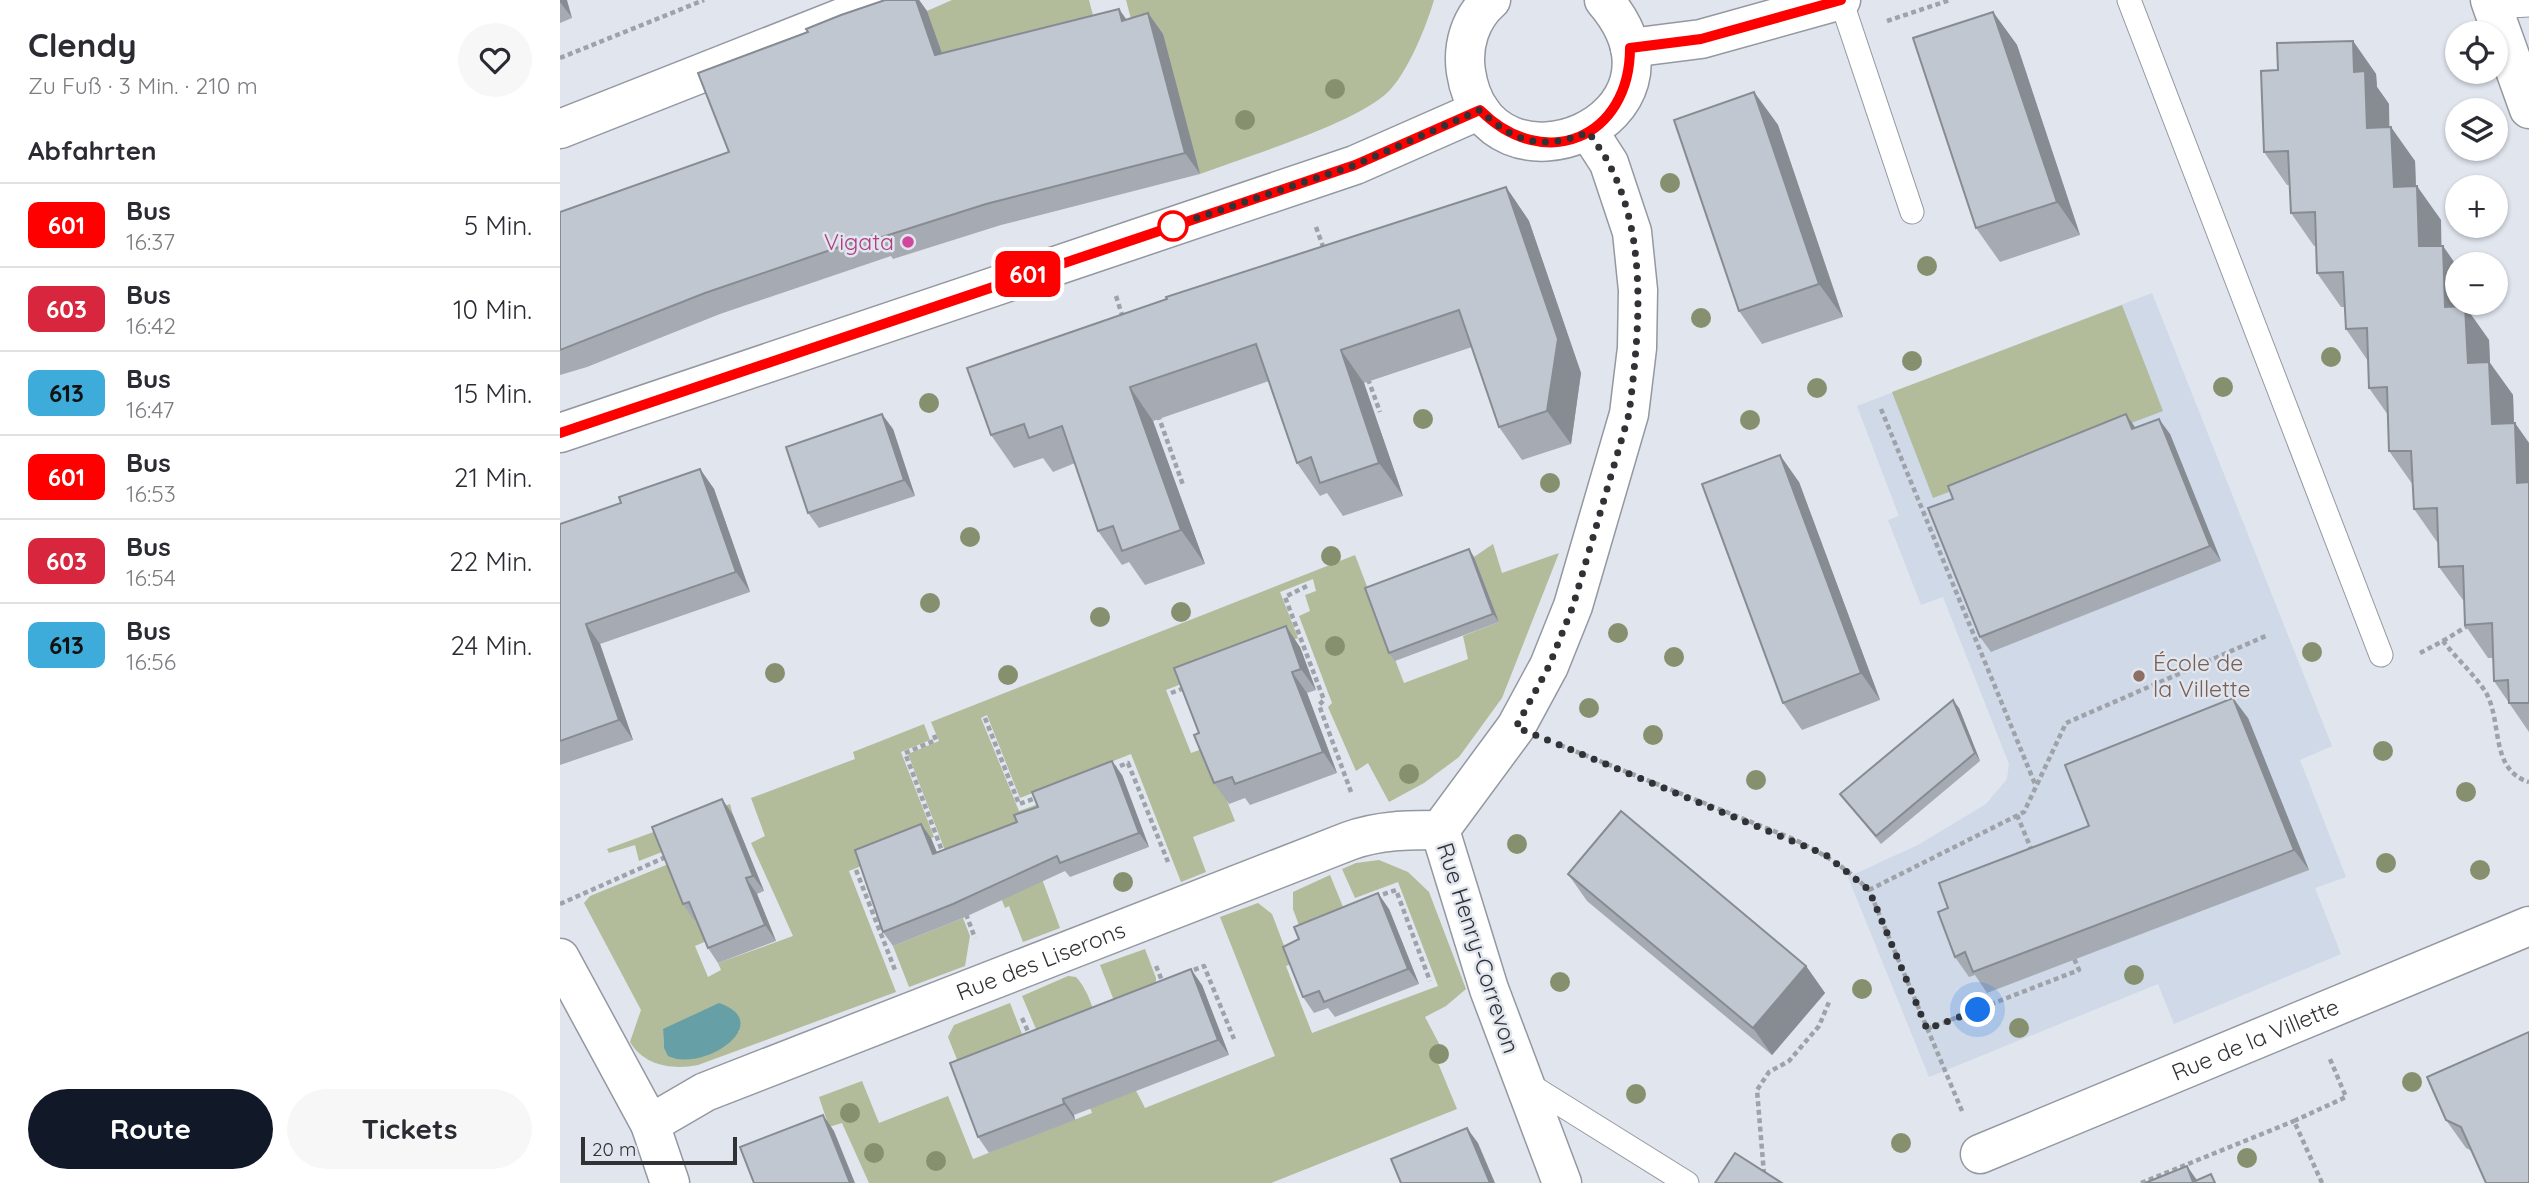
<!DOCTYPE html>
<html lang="de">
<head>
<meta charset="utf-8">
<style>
  body { margin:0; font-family:Quicksand,sans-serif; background:#f7f7f7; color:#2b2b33; height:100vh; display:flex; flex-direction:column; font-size:26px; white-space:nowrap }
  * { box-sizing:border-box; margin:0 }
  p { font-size:23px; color:#7c7c81 }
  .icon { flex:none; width:38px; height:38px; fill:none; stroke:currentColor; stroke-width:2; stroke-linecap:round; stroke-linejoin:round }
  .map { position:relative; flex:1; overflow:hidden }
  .side { display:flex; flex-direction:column; background:#fff; width:560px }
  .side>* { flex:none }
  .badge { padding:0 14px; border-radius:10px; font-size:24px; line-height:46px }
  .fabs { position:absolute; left:1885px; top:21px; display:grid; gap:14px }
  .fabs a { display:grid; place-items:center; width:63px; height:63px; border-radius:50%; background:#fff; box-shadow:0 2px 5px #0004; font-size:35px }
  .scale { position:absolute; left:21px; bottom:18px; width:156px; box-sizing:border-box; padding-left:7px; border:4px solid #303235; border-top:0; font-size:19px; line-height:24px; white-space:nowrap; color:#303235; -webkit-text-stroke:5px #e0e5ee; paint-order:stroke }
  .you { position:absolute; width:35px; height:35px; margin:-18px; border:5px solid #fff; border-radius:50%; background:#1a73e8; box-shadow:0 0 0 10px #1a73e833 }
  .map>.badge { position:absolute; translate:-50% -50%; box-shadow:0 0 0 4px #fff }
  h2 { padding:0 28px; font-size:26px; line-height:63px }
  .round { display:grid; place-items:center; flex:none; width:74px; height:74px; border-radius:37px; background:#f7f7f7 }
  .overview { display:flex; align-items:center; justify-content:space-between; height:119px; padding:0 28px }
  h1 { font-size:33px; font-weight:800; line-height:52px }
  .button { display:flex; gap:14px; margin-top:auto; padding:14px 28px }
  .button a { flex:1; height:80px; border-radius:42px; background:#111827; color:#fff; font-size:28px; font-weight:800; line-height:80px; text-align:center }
  .button a+a { background:#f7f7f7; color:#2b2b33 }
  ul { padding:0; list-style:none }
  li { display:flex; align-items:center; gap:21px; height:84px; padding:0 28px; border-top:2px solid #e1e1e2 }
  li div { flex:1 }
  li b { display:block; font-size:26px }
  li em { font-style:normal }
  li .badge { min-width:77px; font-weight:700; text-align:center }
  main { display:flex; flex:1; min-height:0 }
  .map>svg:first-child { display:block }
</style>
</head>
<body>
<main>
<section class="side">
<div class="overview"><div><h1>Clendy</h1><p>Zu Fuß · 3 Min. · 210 m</p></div><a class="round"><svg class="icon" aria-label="heart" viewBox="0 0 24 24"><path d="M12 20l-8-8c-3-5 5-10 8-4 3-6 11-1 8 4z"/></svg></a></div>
<h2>Abfahrten</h2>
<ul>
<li><span class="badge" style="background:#f00;color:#fff">601</span><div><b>Bus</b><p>16:37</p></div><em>5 Min.</em></li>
<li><span class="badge" style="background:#d7263d;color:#fff">603</span><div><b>Bus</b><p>16:42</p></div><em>10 Min.</em></li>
<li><span class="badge" style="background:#3eacda;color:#111">613</span><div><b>Bus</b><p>16:47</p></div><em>15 Min.</em></li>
<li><span class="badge" style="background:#f00;color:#fff">601</span><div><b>Bus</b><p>16:53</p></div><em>21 Min.</em></li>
<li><span class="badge" style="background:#d7263d;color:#fff">603</span><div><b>Bus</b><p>16:54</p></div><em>22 Min.</em></li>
<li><span class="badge" style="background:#3eacda;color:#111">613</span><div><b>Bus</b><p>16:56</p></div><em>24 Min.</em></li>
</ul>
<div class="button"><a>Route</a><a>Tickets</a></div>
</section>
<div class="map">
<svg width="1969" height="1183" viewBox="0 0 1969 1183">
  <rect width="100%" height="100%" fill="#e0e5ee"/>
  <path fill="#cfd9e8" d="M1592,293L1772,746L1740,760L1786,877L1755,888L1781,954L1614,1024L1598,984L1369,1077L1288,877L1358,845L1426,804L1447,779L1449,764L1383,597L1361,605L1328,520L1339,516L1297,406Z"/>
  <g fill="#b2bb9a" fill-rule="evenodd">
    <path d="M392,0H529L539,38L393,86L367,11Z"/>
    <path d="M566,0H874C866,27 848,72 828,92C795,124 687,156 640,174L577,42Z"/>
    <path d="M1562,305L1603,411L1373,498L1332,392Z"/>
    <path d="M933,544L942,573L999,553L942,698L899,757L864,783L829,802L808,763L796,771L768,707L772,703L739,616L750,611L745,595L756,591L753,579L720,592L738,638L606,690L631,753L642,749L649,756L675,821L633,837L646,872L621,882L571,754L460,798L427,715L421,718L459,811L481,803L464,830L500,928L463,942L449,906L445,908L423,853L391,866L348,754L379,741L371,722L795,555L844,683L908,659L903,636L939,622L914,557Z"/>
    <path d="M364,724L370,740L341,752L374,837L289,871L336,992L138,1065C113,1070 84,1066 70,1042L81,1010L24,903L30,896L111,863L149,940L135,946L148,977L161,970L158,963L233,936L191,843L205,836L191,798L295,759L293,752ZM103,1030L180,1031L104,1048Z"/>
    <path d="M170,804L173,815L103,842L107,850L79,861L75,845L49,853L47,849Z"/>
    <path d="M819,860L848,872L869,892L906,989L886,1006L865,1017L885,1055L876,1058L897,1109L711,1183H309L282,1123L269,1127L259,1097L302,1081L319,1123L388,1096L413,1159L532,1113L501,1028L479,1036L462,996L508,976L516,977C531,993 534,1017 544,1037C556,1061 573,1082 585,1108L715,1056L660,917L698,903L712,914L731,964L726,966L752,1033L878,986L838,882L795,898L782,869L796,863Z"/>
    <path d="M770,875L790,924L745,942L733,909V892Z"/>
    <path d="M403,918L410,936L405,966L349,987L333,946Z"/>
    <path d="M585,949L596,978V986L560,1016L540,965Z"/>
    <path d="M450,1003L469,1052L404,1077L388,1037L394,1025Z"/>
  </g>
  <path fill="#679fa6" d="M159,1003C217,1023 143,1073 108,1056L104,1048L103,1029Z"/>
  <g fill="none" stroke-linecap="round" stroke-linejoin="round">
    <g stroke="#9398a1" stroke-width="25">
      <g id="service">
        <path d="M1281,0L1352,212"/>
        <path d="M1569,0L1821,655"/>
        <path d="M1932,7L1969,5"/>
        <path d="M965,1082L1127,1183"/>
      </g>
    </g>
    <g stroke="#9398a1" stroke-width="41">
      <g id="minor">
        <path d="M1930,0L1969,109"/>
        <path d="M0,129L327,0"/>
        <path d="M0,958L90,1124L110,1183"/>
        <path id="s1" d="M90,1124L145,1092L789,841C819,830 849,830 880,830"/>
        <path id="s2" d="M1420,1154L1969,926"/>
        <path d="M1002,1183L929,989L880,830L956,727L989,666L1013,606L1069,414L1077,348L1078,290L1072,232L1049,163L1029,132"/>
      </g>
    </g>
    <g stroke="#9398a1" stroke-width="41">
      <path id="tertiary" d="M1070,48L1141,39L1281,0"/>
    </g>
    <g stroke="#9398a1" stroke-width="41">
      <g id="secondary">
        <path d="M931,0C910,18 902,46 906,72C927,210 1148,120 1044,0"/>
        <path d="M0,433L795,165L920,110"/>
      </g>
    </g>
    <g stroke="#9ea2a9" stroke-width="4.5" stroke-dasharray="5 3.5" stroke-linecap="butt">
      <path d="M1327,21L1390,0"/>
      <path d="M0,58L144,0"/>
      <path d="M756,227L765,252"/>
      <path d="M556,296L563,318"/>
      <path d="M808,379L820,412"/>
      <path d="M1321,409L1475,784"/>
      <path d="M598,415L623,485"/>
      <path d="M747,586L725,597L764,700L759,705L791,792"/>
      <path d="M1883,641L1909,625"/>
      <path d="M1860,653L1883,641C1896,658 1913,673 1925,691C1943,720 1929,770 1969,782"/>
      <path d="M611,693L627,687"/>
      <path d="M425,718L459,804L479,797"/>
      <path d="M374,735L376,740L345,753L384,856"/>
      <path d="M1000,745L1231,838C1261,852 1285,867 1309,890L1402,1111"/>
      <path d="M552,769L568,763L608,862"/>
      <path d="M1457,815L1472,851"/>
      <path d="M296,870L335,970"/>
      <path d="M1309,890L1464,812L1506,723L1708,635"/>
      <path d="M815,897L836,890L870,981"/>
      <path d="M0,904L108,856"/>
      <path d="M406,914L415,938"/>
      <path d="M596,966L603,983"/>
      <path d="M626,973L644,966L674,1039"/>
      <path d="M462,1018L470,1036"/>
      <path d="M1367,1029L1519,970L1513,956"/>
      <path d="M1204,1174L1197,1090L1209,1072L1229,1061L1259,1026L1269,1002"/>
      <path d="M1581,1183L1734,1121"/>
      <path d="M1762,1183L1734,1121L1786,1097L1770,1059"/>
    </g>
    <use href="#service" stroke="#fff" stroke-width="23"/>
    <use href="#minor" stroke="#fff" stroke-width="38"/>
    <use href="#tertiary" stroke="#fff" stroke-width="38"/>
    <use href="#secondary" stroke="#fff" stroke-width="38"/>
  </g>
  <g fill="#87906e">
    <circle cx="775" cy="89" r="10"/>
    <circle cx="685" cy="120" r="10"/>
    <circle cx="1110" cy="183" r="10"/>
    <circle cx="1367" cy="266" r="10"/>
    <circle cx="1141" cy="318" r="10"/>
    <circle cx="1771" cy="357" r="10"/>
    <circle cx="1352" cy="361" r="10"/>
    <circle cx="1663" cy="387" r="10"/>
    <circle cx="1257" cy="388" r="10"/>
    <circle cx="369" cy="403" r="10"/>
    <circle cx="863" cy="419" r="10"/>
    <circle cx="1190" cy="420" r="10"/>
    <circle cx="990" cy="483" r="10"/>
    <circle cx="410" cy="537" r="10"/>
    <circle cx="771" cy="556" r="10"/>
    <circle cx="370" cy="603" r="10"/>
    <circle cx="621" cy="612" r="10"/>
    <circle cx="540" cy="617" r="10"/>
    <circle cx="1058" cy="633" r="10"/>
    <circle cx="775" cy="646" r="10"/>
    <circle cx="1752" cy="652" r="10"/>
    <circle cx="1114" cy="657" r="10"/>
    <circle cx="215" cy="673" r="10"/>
    <circle cx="448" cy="675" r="10"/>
    <circle cx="1029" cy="708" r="10"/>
    <circle cx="1093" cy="735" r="10"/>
    <circle cx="1823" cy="751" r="10"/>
    <circle cx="849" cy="774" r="10"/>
    <circle cx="1196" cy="780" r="10"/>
    <circle cx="1906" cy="792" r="10"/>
    <circle cx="957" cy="844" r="10"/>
    <circle cx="1826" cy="863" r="10"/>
    <circle cx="1920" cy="870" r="10"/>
    <circle cx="563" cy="882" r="10"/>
    <circle cx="1574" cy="975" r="10"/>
    <circle cx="1000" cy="982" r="10"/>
    <circle cx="1302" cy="989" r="10"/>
    <circle cx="1459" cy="1028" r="10"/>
    <circle cx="879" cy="1054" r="10"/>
    <circle cx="1852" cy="1082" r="10"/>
    <circle cx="1076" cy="1094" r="10"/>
    <circle cx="290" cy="1113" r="10"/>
    <circle cx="1341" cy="1143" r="10"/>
    <circle cx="314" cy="1153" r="10"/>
    <circle cx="1687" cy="1158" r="10"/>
    <circle cx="376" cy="1161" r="10"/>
  </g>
  <g fill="#a6abb3">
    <path d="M0,0L12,18L0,23Z"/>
    <path d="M325,0H359L367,11L382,53L567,19L588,13L603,34L640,174L441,225L333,259L331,256L160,314L27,367L0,375V212L169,152L248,32Z"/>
    <path d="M1433,12L1457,45L1520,235L1440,262L1416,228Z"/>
    <path d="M1793,41L1816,74L1817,87L1829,104V127L1855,161L1856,187L1881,220V246L1907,309L1929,340L1930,363L1953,395L1954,423L1969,443V732L1934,681L1933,658H1928L1905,625L1904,600H1903L1879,567L1878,542H1877L1854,509L1853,485L1829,451L1828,415L1809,388L1808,361L1786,329L1785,307H1781L1757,273L1756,246H1754L1731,213L1730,185H1727L1704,152L1718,70Z"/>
    <path d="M1194,92L1218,125L1283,317L1202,344L1179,311Z"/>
    <path d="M946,187L969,221L1021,373L1011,444L962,460L939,427L912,347L804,383L843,496L783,516L767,493L760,496L737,463L709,381L593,421L645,564L585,585L569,562L562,565L538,531L515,463L493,472L483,458L454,468L431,435Z"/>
    <path d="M1576,428L1610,434L1661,561L1431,652L1420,637Z"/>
    <path d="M333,429L355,496L259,528L248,513Z"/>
    <path d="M140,469L154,489L190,592L40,644L73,740L0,765V524L61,503Z"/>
    <path d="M1239,482L1320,700L1242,730L1223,703Z"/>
    <path d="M914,557L939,622L835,661L829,653Z"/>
    <path d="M740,647L756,690L747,693L777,773L690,805L685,798L669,804L654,783L639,733Z"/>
    <path d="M1399,708L1420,761L1321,844L1280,794Z"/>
    <path d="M1688,718L1749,870L1427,993L1415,975L1409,977L1395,957L1529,826Z"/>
    <path d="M562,775L589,847L510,877L505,871L403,918L333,946L323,932L371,838L377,852L457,822Z"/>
    <path d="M162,799L173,815L204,891L197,894L216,941L158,963L148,948L136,919L134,920L123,904Z"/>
    <path d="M1008,874L1246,966L1265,993L1212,1055L1027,901Z"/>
    <path d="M829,909L859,984L775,1017L768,1008L754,1013L743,997Z"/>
    <path d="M642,985L669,1055L514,1115L515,1120L429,1153L418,1137Z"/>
    <path d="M1969,1032L1912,1151L1906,1148L1886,1120Z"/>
  </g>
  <g fill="#878b92">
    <path d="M0,0H7L12,18L0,2Z"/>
    <path d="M356,0H359L367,11L390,76L375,55Z"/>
    <path d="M559,9L574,30L562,21Z"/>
    <path d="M1433,12L1457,45L1520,235L1497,202Z"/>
    <path d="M588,13L603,34L640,174L625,153Z"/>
    <path d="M1793,41L1816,74L1817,87L1829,104L1830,162L1807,128L1794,72Z"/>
    <path d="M1194,92L1218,125L1283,317L1259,284Z"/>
    <path d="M1831,127L1855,161L1857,221L1834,187Z"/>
    <path d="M1857,186L1881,220L1882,280L1859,246Z"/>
    <path d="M946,187L969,221L1021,373L1011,444L987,411Z"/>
    <path d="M1883,246L1897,266V303H1907V309L1929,340L1930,363L1953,395L1955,457L1932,424L1885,307Z"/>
    <path d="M781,350L804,383L843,496L819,463Z"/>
    <path d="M570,387L593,421L645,564L621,530Z"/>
    <path d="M322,414L333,429L355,496L344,480Z"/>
    <path d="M1566,414L1577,430L1572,429Z"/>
    <path d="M1599,419L1610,434L1661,561L1650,546Z"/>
    <path d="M1955,423L1969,443V500L1957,483Z"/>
    <path d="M1220,455L1239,482L1320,700L1301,673Z"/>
    <path d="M140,469L154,489L190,592L176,572Z"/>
    <path d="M909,549L914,557L939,622L933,614Z"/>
    <path d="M26,624L40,644L73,740L59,720Z"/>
    <path d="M726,626L740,647L756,690L741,669Z"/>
    <path d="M732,672L747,693L777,773L763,752Z"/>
    <path d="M1673,698L1688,718L1749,870L1734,850Z"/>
    <path d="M1393,700L1399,708L1420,761L1415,753Z"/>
    <path d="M552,761L562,775L589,847L579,833Z"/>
    <path d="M162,799L173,815L204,891L193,876Z"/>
    <path d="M361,824L371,838L383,868L373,854Z"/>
    <path d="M186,878L197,894L216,941L205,925Z"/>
    <path d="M818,893L829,909L859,984L848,969Z"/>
    <path d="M1246,966L1265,993L1212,1055L1193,1028Z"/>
    <path d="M631,969L642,985L669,1055L658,1040Z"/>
    <path d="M503,1099L514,1115L515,1120L504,1104Z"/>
    <path d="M263,1115L274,1131L295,1183H290Z"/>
    <path d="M907,1128L918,1143L935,1183H930Z"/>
    <path d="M1627,1166L1639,1183H1634Z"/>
  </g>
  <g fill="#c1c7d0" stroke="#878b92" stroke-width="2">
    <path d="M325,0H356L375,55L559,9L562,21L588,13L625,153L426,204L319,238L317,234L145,293L0,350V212L169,152L138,73L248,32L246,29L281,15Z"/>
    <path d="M1433,12L1497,202L1416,228L1353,38Z"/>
    <path d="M1793,41L1794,72L1805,71L1807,128L1831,127L1834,187L1857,186L1859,246H1883L1885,307L1905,306L1908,363L1929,362L1932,424L1955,423L1957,483L1969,482V703H1949L1948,680L1934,681L1932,623L1905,625L1903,566L1879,567L1877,508L1854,509L1851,451H1829L1827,387L1809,388L1807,328L1786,329L1783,272L1757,273L1755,212L1731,213L1728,151L1704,152L1701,71L1718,70L1717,43Z"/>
    <path d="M1194,92L1259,284L1179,311L1114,120Z"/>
    <path d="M946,187L998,339L987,411L939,427L899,310L781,350L819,463L760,483L751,457L737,463L696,344L570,387L621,530L562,551L553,526L538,531L502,426L469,438L464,424L431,435L407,368L607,299L606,297Z"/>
    <path d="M322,414L344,480L248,513L226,447Z"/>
    <path d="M1566,414L1572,429L1599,419L1650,546L1420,637L1368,508L1393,499L1388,486Z"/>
    <path d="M1220,455L1301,673L1223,703L1142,484Z"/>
    <path d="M140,469L176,572L26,624L59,720L0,741V524L61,503L59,497Z"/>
    <path d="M909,549L933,614L829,653L805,588Z"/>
    <path d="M726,626L741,669L732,672L763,752L675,784L672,777L654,783L634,735L639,733L614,668Z"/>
    <path d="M1673,698L1734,850L1413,972L1405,952L1395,957L1378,912L1388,908L1379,883L1529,826L1505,765Z"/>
    <path d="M1393,700L1415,753L1316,836L1280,794Z"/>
    <path d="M552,761L579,833L500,863L497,856L393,904L323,932L295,850L361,824L373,854L457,822L454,815L478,807L472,792Z"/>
    <path d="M162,799L193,876L186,878L205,925L148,948L129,902L123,904L92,827Z"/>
    <path d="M1061,811L1246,966L1193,1028L1008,874Z"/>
    <path d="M818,893L848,969L764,1002L759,991L743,997L723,947L739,939L734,927Z"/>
    <path d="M631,969L658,1040L503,1099L504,1104L418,1137L390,1063Z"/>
    <path d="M1969,1032V1183H1926L1901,1127L1886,1120L1867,1077Z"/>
    <path d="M263,1115L290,1183H194L180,1147Z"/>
    <path d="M907,1128L930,1183H841L831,1159Z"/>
    <path d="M1175,1153L1222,1183H1155Z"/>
    <path d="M1627,1166L1633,1182L1651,1174L1655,1183H1585Z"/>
  </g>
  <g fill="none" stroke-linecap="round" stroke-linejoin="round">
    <g stroke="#fff" stroke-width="16">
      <path id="line" d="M0,433L795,165L920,110C984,174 1070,138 1070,48L1141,39L1281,0"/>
    </g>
    <use href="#line" stroke="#f00" stroke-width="10"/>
    <path stroke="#303235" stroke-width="7" stroke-dasharray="0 12.6" d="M613,226L795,165L920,110C955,144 984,150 1029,132C1035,143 1044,153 1049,164C1089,240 1079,333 1069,414L1013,606L989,666L956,727L1266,855L1309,890L1367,1029L1418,1010"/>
  </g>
  <circle fill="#fff" stroke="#f00" stroke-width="3.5" cx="613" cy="226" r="14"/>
  <circle fill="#d1479c" stroke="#e0e5ee" stroke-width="2.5" cx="348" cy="242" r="7"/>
  <circle fill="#8d6e63" stroke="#e0e5ee" stroke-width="2.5" cx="1579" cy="676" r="7"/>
  <g text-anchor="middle" stroke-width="5" stroke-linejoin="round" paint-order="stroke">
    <g font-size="23" fill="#b23c85" stroke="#e0e5ee" text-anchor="end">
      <text x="334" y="250">Vigata</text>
    </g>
    <g font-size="23" fill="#785e54" stroke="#e0e5ee" text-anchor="start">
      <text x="1593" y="671">École de<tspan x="1593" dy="26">la Villette</tspan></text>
    </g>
    <g font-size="23" fill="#303235" stroke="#e0e5ee">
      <text transform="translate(918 948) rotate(72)" y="8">Rue Henry-Correvon</text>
      <text dy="8" stroke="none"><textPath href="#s1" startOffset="424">Rue des Liserons</textPath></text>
      <text dy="8" stroke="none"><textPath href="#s2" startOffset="298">Rue de la Villette</textPath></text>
    </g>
  </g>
</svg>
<div class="fabs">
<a><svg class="icon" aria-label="locate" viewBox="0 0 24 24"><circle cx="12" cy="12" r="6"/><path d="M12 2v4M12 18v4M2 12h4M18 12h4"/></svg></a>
<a><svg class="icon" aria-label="layers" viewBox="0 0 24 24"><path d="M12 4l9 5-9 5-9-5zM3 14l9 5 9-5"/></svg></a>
<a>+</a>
<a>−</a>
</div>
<div class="scale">20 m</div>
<div class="you" style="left:1418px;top:1010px"></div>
<b class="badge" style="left:468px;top:274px;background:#f00;color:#fff">601</b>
</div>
</main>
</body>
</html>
